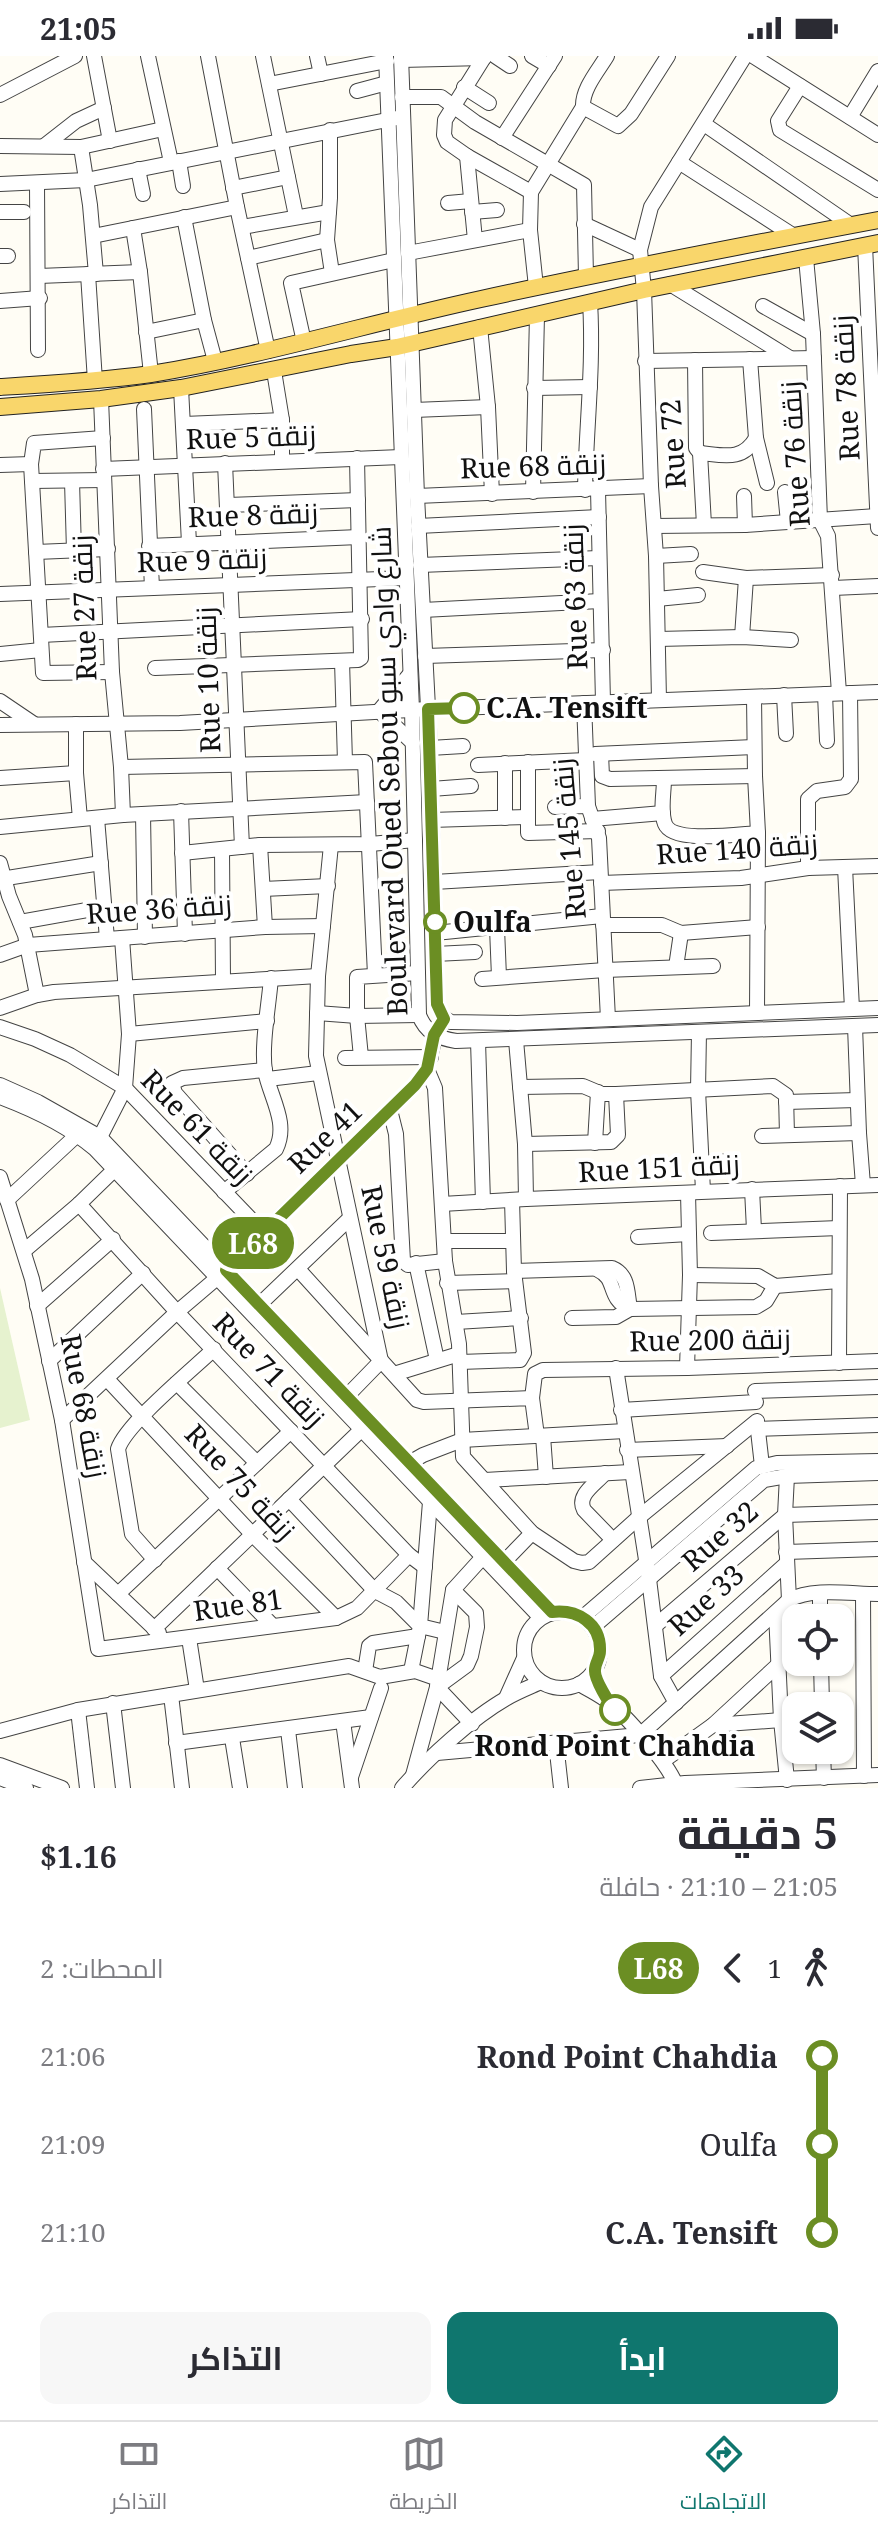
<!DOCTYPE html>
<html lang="ar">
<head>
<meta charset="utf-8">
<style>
  body { margin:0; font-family:"Noto Serif",Cairo,serif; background:#f7f7f7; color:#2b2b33; direction:rtl; height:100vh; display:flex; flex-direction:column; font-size:30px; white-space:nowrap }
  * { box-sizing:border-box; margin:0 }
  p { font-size:26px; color:#7c7c81 }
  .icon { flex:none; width:44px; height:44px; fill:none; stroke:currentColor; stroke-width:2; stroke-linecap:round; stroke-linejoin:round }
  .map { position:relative; height:1732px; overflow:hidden; direction:ltr }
  .details { display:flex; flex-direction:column; background:#fff; flex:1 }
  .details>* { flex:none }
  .badge { padding:0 16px; border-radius:26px; font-size:28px; line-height:52px }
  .controls { position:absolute; left:782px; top:1548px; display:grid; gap:16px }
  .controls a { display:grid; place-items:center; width:72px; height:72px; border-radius:16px; background:#fff; box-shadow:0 2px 6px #0004; font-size:40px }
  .map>.badge { position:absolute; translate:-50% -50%; box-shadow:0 0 0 4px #fff }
  .legs { display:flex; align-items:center; gap:12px; height:88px; padding:0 40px; font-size:26px }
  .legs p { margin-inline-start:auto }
  .overview { display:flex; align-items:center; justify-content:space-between; height:136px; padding:0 40px }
  h1 { font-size:44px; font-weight:700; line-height:60px }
  .action { display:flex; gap:16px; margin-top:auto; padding:16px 40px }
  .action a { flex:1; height:92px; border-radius:16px; background:#0f766e; color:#fff; font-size:32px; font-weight:700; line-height:92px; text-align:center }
  .action a+a { background:#f7f7f7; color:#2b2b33 }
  ul { padding:0 40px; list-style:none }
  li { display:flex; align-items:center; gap:28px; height:88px; font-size:30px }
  li i { display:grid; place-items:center; width:12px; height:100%; margin:0 10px; background:currentColor }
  li i::after { content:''; width:20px; height:20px; margin:-10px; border:6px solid; border-radius:50%; background:#fff }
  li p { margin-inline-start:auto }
  li:first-child i { background:linear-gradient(#0000 50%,currentColor 0) }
  li:last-child i { background:linear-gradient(currentColor 50%,#0000 0) }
  .status { display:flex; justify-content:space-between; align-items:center; height:56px; padding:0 40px; background:#fff; direction:ltr }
  .status svg { height:22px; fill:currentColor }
  .dock { display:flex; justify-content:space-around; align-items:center; height:112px; border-top:2px solid #e1e1e2; background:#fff; font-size:22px; color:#7c7c81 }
  .dock a { display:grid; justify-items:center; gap:4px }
  .dock .active { color:#0f766e }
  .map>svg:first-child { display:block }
</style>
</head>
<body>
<div class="status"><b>21:05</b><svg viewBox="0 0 49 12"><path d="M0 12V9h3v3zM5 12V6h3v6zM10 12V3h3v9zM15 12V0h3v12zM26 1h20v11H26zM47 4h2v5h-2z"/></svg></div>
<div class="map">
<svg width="878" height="1732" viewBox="0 0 878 1732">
  <rect width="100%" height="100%" fill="#fffdf5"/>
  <path fill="#e6f2cf" d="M0,1232L30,1364L0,1372Z"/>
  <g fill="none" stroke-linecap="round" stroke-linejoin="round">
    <g stroke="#444" stroke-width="16">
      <g id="minor">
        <path d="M94,0L110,85"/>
        <path d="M148,0L171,106"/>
        <path d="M208,0L237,151L268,295"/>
        <path d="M263,0L296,160"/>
        <path d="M317,0L321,18"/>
        <path d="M386,0L412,654L418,917L419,959C426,977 438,982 456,985L878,969"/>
        <path d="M401,0L417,440L429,671L437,948C440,956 442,962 451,966L517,967L878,952"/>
        <path d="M485,0L445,64L444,79L447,86L467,100L531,136"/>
        <path d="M495,0L510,10"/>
        <path d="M532,0L549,10"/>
        <path d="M753,0L878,79"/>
        <path d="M401,4L484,2"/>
        <path d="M269,28L387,5"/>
        <path d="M800,30L778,65L780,74L878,134"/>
        <path d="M464,31L489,47"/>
        <path d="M357,35L387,27"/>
        <path d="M0,39L75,0"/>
        <path d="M402,41H441L475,66L584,129L586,220"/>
        <path d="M583,51L618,70L631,58L668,0"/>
        <path d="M850,61L878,15"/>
        <path d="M704,68L851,169"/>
        <path d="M330,74V142L327,184L332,217"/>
        <path d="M502,82L555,0"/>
        <path d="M0,90L81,91L163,73"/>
        <path d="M44,90L76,65L104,52"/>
        <path d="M81,91L90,149L96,218"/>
        <path d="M467,100L475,184"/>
        <path d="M179,105L183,130"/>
        <path d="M679,106L794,180"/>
        <path d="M138,113L143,138"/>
        <path d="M37,127L38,294"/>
        <path d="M0,128L86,124L397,62"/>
        <path d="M233,132L288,121"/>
        <path d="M448,147L471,145"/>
        <path d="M0,156H24"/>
        <path d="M472,156L497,154"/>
        <path d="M184,161L204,264L215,305"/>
        <path d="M584,168L640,194"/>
        <path d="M242,171L329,156"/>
        <path d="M133,172L140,216L151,318"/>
        <path d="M93,180L237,151"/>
        <path d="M865,189L878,472"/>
        <path d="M408,197L530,174"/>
        <path d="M0,200H8"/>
        <path d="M248,202L327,184"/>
        <path d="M806,202L813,278L820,464L828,480L839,637"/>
        <path d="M88,218L95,325"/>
        <path d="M39,220L140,216"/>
        <path d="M670,228L790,302"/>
        <path d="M536,231L530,174L531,136L583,51C582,33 598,15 607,0"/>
        <path d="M0,245L40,242"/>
        <path d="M763,250L813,278"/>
        <path d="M480,271L488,351L492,438"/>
        <path d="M146,276L204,264"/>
        <path d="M304,286L291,227L394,204"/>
        <path d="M750,303L756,382L767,427"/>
        <path d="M695,304L696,392L700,397L704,469"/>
        <path d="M645,305L814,302"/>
        <path d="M274,315L282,364V405"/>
        <path d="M181,332L189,487"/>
        <path d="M534,332L590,331"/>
        <path d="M101,343L112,616L121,711L123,759"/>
        <path d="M144,353L152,532"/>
        <path d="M414,354L488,351"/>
        <path d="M184,368L282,364"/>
        <path d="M103,382L34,387L31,408L43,617L112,616"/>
        <path d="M700,397C723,399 742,406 756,382"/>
        <path d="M225,407L242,791"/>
        <path d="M0,409L31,408"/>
        <path d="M103,413L401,401"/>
        <path d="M32,425L104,424"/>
        <path d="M72,425L74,495"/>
        <path d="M585,434C586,372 594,309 590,246"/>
        <path d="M598,434L603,646"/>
        <path d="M533,436L537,259"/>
        <path d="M785,436L788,466"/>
        <path d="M417,440L651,430"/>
        <path d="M744,440L745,469"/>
        <path d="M228,449L358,444"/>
        <path d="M418,470L599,461"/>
        <path d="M654,470L745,469L877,460"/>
        <path d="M149,490L359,481"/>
        <path d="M36,496L108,493"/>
        <path d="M656,500L691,498"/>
        <path d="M420,509L599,502"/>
        <path d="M703,516L746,522L832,519"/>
        <path d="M833,532L878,530"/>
        <path d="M0,538L406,522"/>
        <path d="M657,543L698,539"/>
        <path d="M423,554L600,545"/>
        <path d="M41,579L362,563"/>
        <path d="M742,581L746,522"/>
        <path d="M658,583L742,581L791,584"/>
        <path d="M0,598L41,594"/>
        <path d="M425,600L603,594"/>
        <path d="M342,605L345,706"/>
        <path d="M155,612L358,604L361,602L357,402"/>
        <path d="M410,618L379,655L413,687"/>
        <path d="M825,638L827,685"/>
        <path d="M784,639L786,678"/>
        <path d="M754,641L755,720L758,777L757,957"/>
        <path d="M659,644L656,500L651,430L644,234L640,194L651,151L745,0"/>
        <path d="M0,645L34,668"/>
        <path d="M584,647L588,750L599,782L608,963"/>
        <path d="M76,668V717L80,763"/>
        <path d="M0,669L180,667L428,653L878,636"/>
        <path d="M430,692L463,690"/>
        <path d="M595,698L754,691"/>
        <path d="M601,698L602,720L610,723L755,720"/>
        <path d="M528,706V777L598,775"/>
        <path d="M505,707V762"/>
        <path d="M478,709L586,704"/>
        <path d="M121,711L365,706L375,919"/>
        <path d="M0,722L76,717"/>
        <path d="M664,723C664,737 660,755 665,768C673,788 739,778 758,777"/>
        <path d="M431,733L471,730"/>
        <path d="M555,751L588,750"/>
        <path d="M181,755L185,878"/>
        <path d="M143,758L145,881"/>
        <path d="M97,762L107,883"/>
        <path d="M592,763L663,757"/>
        <path d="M431,764L527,761"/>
        <path d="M0,771L123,759L367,746"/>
        <path d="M260,789L265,871"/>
        <path d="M331,789L318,920L316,1000L381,1305L347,1340"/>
        <path d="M222,794L223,925"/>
        <path d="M182,797L260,789L370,788L415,784"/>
        <path d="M0,807L9,840L25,879L37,939"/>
        <path d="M845,811L852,953"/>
        <path d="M808,812V743L817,735L845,731L851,723L850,637"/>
        <path d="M0,823L101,807"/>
        <path d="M434,826L600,816"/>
        <path d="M601,827L741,822L808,812L878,810"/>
        <path d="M263,833L328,830"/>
        <path d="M20,866L104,851"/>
        <path d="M603,869H662L681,877L758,871"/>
        <path d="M497,872L499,921"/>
        <path d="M435,877L602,860"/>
        <path d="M435,898L475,896"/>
        <path d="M0,899L28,889L265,871L323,870"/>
        <path d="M676,911L681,877"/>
        <path d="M482,923L605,914L713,910"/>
        <path d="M0,952L37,939L54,936L318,920"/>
        <path d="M317,957L357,960L419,959"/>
        <path d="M855,970L859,1077L863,1129"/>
        <path d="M0,971L35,983L70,999L125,1032L264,1177"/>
        <path d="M699,976L698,1034L703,1135"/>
        <path d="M129,978L267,965"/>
        <path d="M516,984L525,1088L526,1143"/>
        <path d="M478,985L483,1146"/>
        <path d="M361,1001L357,960V921L418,917"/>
        <path d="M345,1002L431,1001"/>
        <path d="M427,1013L435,1032L445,1205L459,1288L463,1401L532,1477L574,1505L582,1507L589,1506L638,1462L757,1365"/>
        <path d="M268,1023L318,1017"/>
        <path d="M0,1029L38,1046L100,1081L552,1556"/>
        <path d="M520,1031L583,1030L602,1038H616L773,1030L786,1039L787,1079"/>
        <path d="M0,1041C32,1053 68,1070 95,1093L540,1561"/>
        <path d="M786,1046L857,1044"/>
        <path d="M390,1054L396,1078L403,1205L408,1209L445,1205"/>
        <path d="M762,1080L859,1077"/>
        <path d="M97,1087L125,1032L129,978L122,882"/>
        <path d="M595,1087L598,1036"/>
        <path d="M525,1088L611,1086L618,1079L616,1038"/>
        <path d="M700,1107L731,1105"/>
        <path d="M247,1118L175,1037L172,1027L183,1022L265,1014"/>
        <path d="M0,1121L32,1223L62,1364L98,1593L336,1562L357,1552L409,1499"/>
        <path d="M752,1133L754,1174"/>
        <path d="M224,1136L276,1093C289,1067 270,1041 265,1015C261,990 269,948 271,922"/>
        <path d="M7,1144L77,1079"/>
        <path d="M79,1148L177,1256L409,1499L425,1511"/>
        <path d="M442,1148L526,1143L878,1129"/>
        <path d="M711,1177L839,1172"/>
        <path d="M638,1181L689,1178"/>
        <path d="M444,1185H513"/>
        <path d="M25,1194L79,1148L115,1113"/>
        <path d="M416,1207L437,1304"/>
        <path d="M298,1213L417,1344L424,1346L532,1342L537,1380"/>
        <path d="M598,1214C618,1223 606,1242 630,1253L756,1251L766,1245L775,1230"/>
        <path d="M514,1215L612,1212C629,1219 627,1236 630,1253"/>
        <path d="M690,1219L758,1220L775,1230L839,1225"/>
        <path d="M447,1227L515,1225"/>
        <path d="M259,1249L350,1162"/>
        <path d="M37,1250L113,1183"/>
        <path d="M572,1262L616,1261L630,1253"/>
        <path d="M456,1266L521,1262"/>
        <path d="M49,1305L143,1217"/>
        <path d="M460,1306L520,1304L524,1297L514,1215L512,1144"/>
        <path d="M839,1307L840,1130"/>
        <path d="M616,1312L649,1523L661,1620L676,1647"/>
        <path d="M687,1312L690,1219L688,1137"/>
        <path d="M394,1318L459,1298"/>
        <path d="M107,1323L252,1478L336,1562"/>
        <path d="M177,1327L257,1407"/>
        <path d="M755,1335L878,1331"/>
        <path d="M532,1342L535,1318L543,1314L687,1312L878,1305"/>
        <path d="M621,1354L756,1346"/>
        <path d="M62,1364L177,1256L217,1222L415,1029L427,1013L437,973"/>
        <path d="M757,1366L762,1410"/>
        <path d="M758,1373L878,1369"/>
        <path d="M543,1380L546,1421"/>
        <path d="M627,1394L727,1390"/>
        <path d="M402,1411L423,1399L462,1384L625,1375"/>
        <path d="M605,1417C596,1428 576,1439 584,1454L613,1484"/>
        <path d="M787,1420L785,1459L789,1544"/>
        <path d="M485,1424L630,1416"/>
        <path d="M289,1443L375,1535L396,1546L420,1570L411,1615"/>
        <path d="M430,1446L420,1570L445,1576"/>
        <path d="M786,1496L878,1493"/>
        <path d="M155,1504L132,1478L118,1393C126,1368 192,1314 214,1293"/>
        <path d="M84,1506L159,1577"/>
        <path d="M503,1507L532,1477"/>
        <path d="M217,1512L273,1570"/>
        <path d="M118,1538L291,1375"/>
        <path d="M820,1538V1562"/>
        <path d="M863,1538L864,1720"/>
        <circle cx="562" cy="1594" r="38"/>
        <path d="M776,1557L781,1664L787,1724"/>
        <path d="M583,1561L756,1412L777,1407L878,1405"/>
        <path d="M655,1570L785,1459L878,1456"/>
        <path d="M593,1571L764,1424L787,1420L878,1417"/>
        <path d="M154,1573L361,1374"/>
        <path d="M189,1582L197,1634"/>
        <path d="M821,1606L822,1650"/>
        <path d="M365,1615L369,1590L373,1587L418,1580"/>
        <path d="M661,1620L787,1507"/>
        <path d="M579,1628C588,1633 598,1638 606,1644C625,1658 671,1710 677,1732"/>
        <path d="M437,1631L467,1609L471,1600L477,1571L476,1557L453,1534"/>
        <path d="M437,1631L472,1668"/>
        <path d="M171,1639L182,1732"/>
        <path d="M506,1642L524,1602"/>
        <path d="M113,1647L123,1732"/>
        <path d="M78,1654L87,1732"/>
        <path d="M343,1665L352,1732"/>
        <path d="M713,1669L781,1664"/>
        <path d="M288,1674L295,1732"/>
        <path d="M0,1675L78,1654L349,1610L380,1621L415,1615L438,1623"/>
        <path d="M232,1682L240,1732"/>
        <path d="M176,1687L371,1661"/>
        <path d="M556,1687L561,1732"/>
        <path d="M823,1694L824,1722"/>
        <path d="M437,1697L640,1679L789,1544C813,1531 851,1538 878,1538"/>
        <path d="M663,1705L713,1669L780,1607"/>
        <path d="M0,1709L62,1732"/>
        <path d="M413,1719L437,1631L453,1534L482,1502"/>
        <path d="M351,1721L381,1632"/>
        <path d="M0,1722L26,1732"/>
        <path d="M402,1732C428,1702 472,1662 507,1642C517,1636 530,1631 541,1626"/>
        <path d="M640,1732L685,1727L878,1719"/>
      </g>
    </g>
    <g stroke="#222" stroke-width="18">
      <g id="major">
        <path d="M0,331C50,328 101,325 151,318C262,300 370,267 481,243C613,214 745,189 878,164"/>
        <path d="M0,351L101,343L181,332L351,298L397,291L644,234L878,187"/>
      </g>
    </g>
    <use href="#minor" stroke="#fff" stroke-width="14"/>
    <use href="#major" stroke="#f9d66b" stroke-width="16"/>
  </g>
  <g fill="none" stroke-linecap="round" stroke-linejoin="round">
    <g stroke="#fff" stroke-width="18">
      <path id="line-1" d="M464,652L428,653L437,948L444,963L434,979L427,1013L415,1029L226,1214L552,1556C577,1553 601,1567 600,1595C600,1602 595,1607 595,1614C594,1623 609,1647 615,1654"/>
    </g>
    <use href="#line-1" stroke="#6b8e23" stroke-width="12"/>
  </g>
  <g fill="#fff" stroke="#6b8e23" stroke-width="4">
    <circle cx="464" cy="652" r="14"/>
    <circle cx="435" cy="866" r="10"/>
    <circle cx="615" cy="1654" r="14"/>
  </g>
  <g text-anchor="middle" stroke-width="8" stroke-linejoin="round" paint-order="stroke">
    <g font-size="28" fill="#111" stroke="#fff">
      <text transform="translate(846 332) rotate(-93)" y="10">Rue 78 زنقة</text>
      <text transform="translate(251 381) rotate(-2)" y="10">Rue 5 زنقة</text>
      <text transform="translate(673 388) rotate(-94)" y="10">Rue 72</text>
      <text transform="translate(795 398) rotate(-94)" y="10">Rue 76 زنقة</text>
      <text transform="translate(533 410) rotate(-2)" y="10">Rue 68 زنقة</text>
      <text transform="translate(253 459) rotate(-2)" y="10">Rue 8 زنقة</text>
      <text transform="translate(202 504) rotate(-2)" y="10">Rue 9 زنقة</text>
      <text transform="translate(575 541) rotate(-92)" y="10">Rue 63 زنقة</text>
      <text transform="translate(84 552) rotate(-92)" y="10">Rue 27 زنقة</text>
      <text transform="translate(208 624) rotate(-92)" y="10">Rue 10 زنقة</text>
      <text transform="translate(389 715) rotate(-92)" y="10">Boulevard Oued Sebou شارع وادي سبو</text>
      <text transform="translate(569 783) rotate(-95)" y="10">Rue 145 زنقة</text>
      <text transform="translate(737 793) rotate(-4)" y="10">Rue 140 زنقة</text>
      <text transform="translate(159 853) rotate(-4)" y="10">Rue 36 زنقة</text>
      <text transform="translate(197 1071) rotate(46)" y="10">Rue 61 زنقة</text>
      <text transform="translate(325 1081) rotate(-44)" y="10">Rue 41</text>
      <text transform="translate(659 1112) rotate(-3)" y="10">Rue 151 زنقة</text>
      <text transform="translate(386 1201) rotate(78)" y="10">Rue 59 زنقة</text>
      <text transform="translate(710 1284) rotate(-1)" y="10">Rue 200 زنقة</text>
      <text transform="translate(269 1314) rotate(46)" y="10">Rue 71 زنقة</text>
      <text transform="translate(84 1350) rotate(79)" y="10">Rue 68 زنقة</text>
      <text transform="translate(240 1426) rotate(47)" y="10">Rue 75 زنقة</text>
      <text transform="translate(720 1480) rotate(-41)" y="10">Rue 32</text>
      <text transform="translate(706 1544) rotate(-42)" y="10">Rue 33</text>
      <text transform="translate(238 1549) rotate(-8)" y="10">Rue 81</text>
    </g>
    <g font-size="28" font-weight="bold" fill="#111" stroke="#fff" text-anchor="start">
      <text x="486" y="662">C.A. Tensift</text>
      <text x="453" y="876">Oulfa</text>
      <text x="615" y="1700" text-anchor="middle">Rond Point Chahdia</text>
    </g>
  </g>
</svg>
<div class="controls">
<a><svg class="icon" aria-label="locate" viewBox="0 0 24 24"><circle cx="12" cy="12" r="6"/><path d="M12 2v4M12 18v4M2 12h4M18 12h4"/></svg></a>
<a><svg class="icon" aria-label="layers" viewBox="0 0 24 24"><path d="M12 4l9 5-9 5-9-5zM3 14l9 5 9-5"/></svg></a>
</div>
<b class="badge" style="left:253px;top:1187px;background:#6b8e23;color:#fff">L68</b>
</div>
<section class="details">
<div class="overview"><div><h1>5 دقيقة</h1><p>21:05 – 21:10 · حافلة</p></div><b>$1.16</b></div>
<div class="legs"><svg class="icon" aria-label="walk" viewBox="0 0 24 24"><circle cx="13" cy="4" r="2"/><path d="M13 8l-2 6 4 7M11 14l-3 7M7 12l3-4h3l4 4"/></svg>1<svg class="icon" aria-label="back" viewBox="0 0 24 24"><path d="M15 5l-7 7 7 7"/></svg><b class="badge" style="background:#6b8e23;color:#fff">L68</b><p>المحطات: 2</p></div>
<ul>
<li><i style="color:#6b8e23"></i><b>Rond Point Chahdia</b><p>21:06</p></li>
<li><i style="color:#6b8e23"></i><span>Oulfa</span><p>21:09</p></li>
<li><i style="color:#6b8e23"></i><b>C.A. Tensift</b><p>21:10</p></li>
</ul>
<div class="action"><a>ابدأ</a><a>التذاكر</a></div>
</section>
<nav class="dock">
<a class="active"><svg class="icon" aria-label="directions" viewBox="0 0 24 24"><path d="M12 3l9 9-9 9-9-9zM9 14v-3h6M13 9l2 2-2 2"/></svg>الاتجاهات</a>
<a><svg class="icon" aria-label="map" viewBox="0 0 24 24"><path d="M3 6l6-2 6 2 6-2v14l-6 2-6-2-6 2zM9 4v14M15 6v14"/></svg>الخريطة</a>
<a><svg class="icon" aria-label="tickets" viewBox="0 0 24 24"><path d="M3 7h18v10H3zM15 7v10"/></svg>التذاكر</a>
</nav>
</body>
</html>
